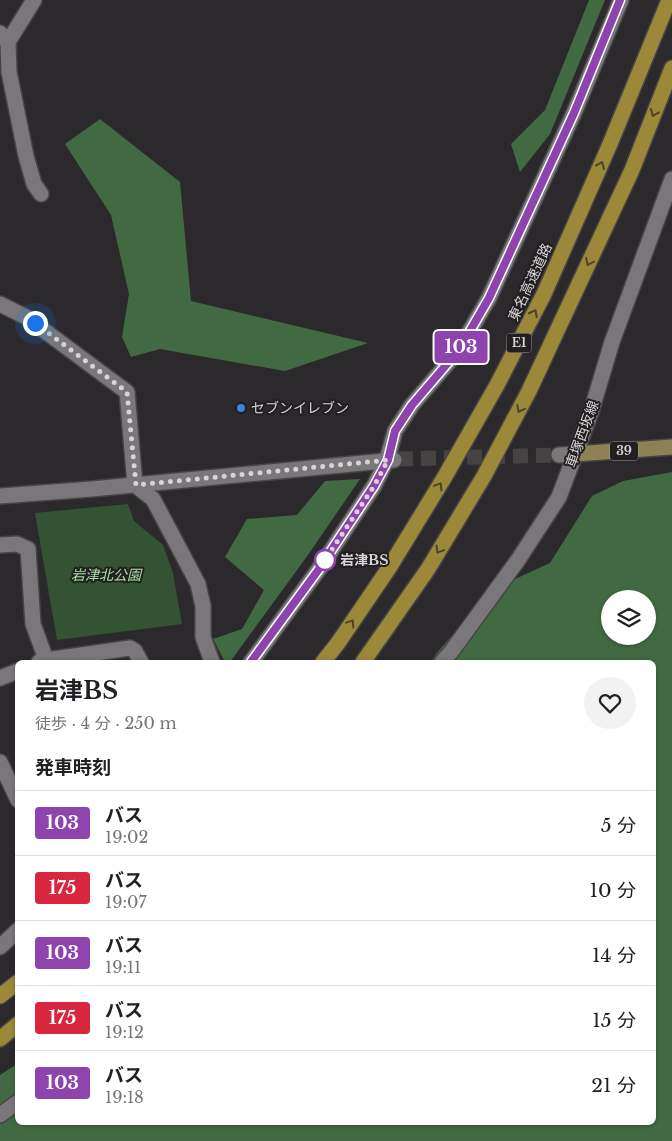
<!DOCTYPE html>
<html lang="ja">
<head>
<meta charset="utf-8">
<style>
  body { margin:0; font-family:"Libre Baskerville","Noto Sans JP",serif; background:#f2f2f2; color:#202124; height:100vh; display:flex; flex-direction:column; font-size:19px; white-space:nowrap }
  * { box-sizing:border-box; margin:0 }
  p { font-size:16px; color:#757577 }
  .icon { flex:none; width:28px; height:28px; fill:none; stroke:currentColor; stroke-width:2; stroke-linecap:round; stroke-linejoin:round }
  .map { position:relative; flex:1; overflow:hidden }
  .side { position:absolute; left:15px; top:660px; width:641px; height:465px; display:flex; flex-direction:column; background:#fff; border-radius:8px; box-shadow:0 1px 4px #0004 }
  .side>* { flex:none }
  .badge { padding:0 10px; border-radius:4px; font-size:18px; line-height:32px }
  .tools { position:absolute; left:601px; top:590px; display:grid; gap:10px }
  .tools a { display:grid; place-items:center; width:55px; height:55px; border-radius:50%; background:#fff; box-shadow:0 1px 4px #0004; font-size:25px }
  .you { position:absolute; width:25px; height:25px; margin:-12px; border:4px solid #fff; border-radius:50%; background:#1a73e8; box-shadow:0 0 0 8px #1a73e833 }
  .map>.badge { position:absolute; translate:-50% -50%; box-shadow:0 0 0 2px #fff }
  h2 { padding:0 20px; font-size:19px; line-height:45px }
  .round { display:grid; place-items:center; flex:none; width:52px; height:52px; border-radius:26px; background:#f2f2f2 }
  .summary { display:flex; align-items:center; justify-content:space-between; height:85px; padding:0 20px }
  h1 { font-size:24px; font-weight:700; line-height:38px }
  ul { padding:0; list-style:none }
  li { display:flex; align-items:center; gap:15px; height:65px; padding:0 20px; border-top:1px solid #e0e0e0 }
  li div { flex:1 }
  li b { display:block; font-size:19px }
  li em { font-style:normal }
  li .badge { min-width:55px; font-weight:700; text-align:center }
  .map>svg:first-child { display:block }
</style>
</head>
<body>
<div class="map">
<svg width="672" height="1141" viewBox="0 0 672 1141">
  <rect width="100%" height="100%" fill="#2c292c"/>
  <path fill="#345334" d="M128,504L134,521L163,545L173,573L182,624L57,640L35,513Z"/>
  <g fill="#416a42" fill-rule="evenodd">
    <path d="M589,0H605L550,134L520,172L511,144L545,110Z"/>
    <path d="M100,119L180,182L191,301L368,343L285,371L160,349L131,357L122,337L129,294L111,215L65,144Z"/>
    <path d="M672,472V1141H0V1075L17,1064L18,1122H654V662H431L436,654L491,590L550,563L592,496L623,481ZM610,599H648V636H610Z"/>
    <path d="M360,479L308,555L230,662H225L213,639L242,629L264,590L225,557L247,519L297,515L325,481Z"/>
  </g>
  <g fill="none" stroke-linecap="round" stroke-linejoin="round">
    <path stroke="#464345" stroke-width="15" stroke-dasharray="15 8" stroke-linecap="butt" d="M398,459L559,455"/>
    <g stroke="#464446" stroke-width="18">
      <g id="minor">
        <path d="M0,33L8,42L34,0"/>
        <path d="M8,42L9,72L26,156L34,184L41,194"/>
        <path d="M0,304L26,317L127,392L135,485"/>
        <path d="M559,455L575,454"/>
        <path d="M135,485L153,499L198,584L203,606V637L212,662"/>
        <path d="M0,496L92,489L394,460"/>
        <path d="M0,545L17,544L28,549L33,624L47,662"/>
        <path d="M39,662L46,660L130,648L135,651L141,662"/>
        <path d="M251,662L319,569L374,486L387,460L395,431L412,405L459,350L489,298L574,113L621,0"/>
        <path d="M442,662L451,652L518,560L559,497L591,412L612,342L672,179"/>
        <path d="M0,678L18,671"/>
        <path d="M0,762L18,800"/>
        <path d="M0,947L18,930"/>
        <path d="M0,1115L18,1102"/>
      </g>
    </g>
    <g stroke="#464446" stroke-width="18">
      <path id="major" d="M575,454L672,447"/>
    </g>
    <g stroke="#464446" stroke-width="18">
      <g id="highway">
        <path d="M323,662L338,643L389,568L444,478L497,385L544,294L610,144L669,0"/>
        <path d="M363,662L428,569L484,476L529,391L632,170L672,68"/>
        <path d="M0,996L18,982"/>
        <path d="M0,1039L18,1024"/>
      </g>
    </g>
    <use href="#minor" stroke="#7a777a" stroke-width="15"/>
    <use href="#major" stroke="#8e8153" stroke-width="15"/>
    <use href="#highway" stroke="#9c8839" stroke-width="15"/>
  </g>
  <defs><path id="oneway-chevron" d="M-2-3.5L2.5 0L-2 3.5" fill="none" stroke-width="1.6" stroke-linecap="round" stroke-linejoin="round" transform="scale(1.25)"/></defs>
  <g stroke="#4d442a">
    <use href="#oneway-chevron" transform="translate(654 113) rotate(112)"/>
    <use href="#oneway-chevron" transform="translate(601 165) rotate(-66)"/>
    <use href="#oneway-chevron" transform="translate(589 262) rotate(115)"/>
    <use href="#oneway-chevron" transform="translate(534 313) rotate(-63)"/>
    <use href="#oneway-chevron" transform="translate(520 409) rotate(118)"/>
    <use href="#oneway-chevron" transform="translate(439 486) rotate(-58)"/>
    <use href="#oneway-chevron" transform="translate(439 550) rotate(121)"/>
    <use href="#oneway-chevron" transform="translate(351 623) rotate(-56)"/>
  </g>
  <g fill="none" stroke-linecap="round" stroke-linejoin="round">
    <g stroke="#fff" stroke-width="11">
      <path id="line" d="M251,662L319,569L374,486L388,460L395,431L412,405L459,350L489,298L574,113L620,0"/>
    </g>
    <use href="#line" stroke="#8e44ad" stroke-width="8"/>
    <path stroke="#d6d4d5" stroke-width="5" stroke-dasharray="0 9" d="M35,323L127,392L136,485L388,460L374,486L325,560"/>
  </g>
  <circle fill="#3f7fe0" stroke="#221f22" stroke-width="2" cx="241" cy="408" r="5"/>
  <circle fill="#fff" stroke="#8e44ad" stroke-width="2.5" cx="325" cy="560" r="10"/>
  <g text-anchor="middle" stroke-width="4" stroke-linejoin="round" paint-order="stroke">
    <g fill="#221f22" stroke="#a09e9f" stroke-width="1">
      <rect x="506.5" y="333.5" width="25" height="19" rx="4"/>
      <rect x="610" y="441.5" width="28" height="19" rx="4"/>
    </g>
    <g font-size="12" font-weight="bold" fill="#d6d4d5">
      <text x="519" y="347">E1</text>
      <text x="624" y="455">39</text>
    </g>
    <g font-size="14" fill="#d6d4d5" stroke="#221f22">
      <text transform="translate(530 282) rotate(-65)" y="5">東名高速道路</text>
      <text transform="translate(582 434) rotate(-70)" y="5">車塚西坂線</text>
    </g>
    <g font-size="14" fill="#d6d4d5" stroke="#221f22" text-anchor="start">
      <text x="251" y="413">セブンイレブン</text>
    </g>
    <g font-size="14" font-weight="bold" fill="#d6d4d5" stroke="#221f22" text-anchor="start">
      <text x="340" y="565">岩津BS</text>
    </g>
    <g font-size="14" font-style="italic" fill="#a3e2a2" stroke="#221f22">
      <text x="106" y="580">岩津北公園</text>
    </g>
  </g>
</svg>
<div class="tools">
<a><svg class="icon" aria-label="layers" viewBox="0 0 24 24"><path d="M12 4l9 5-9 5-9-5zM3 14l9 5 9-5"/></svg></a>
</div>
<div class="you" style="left:35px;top:323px"></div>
<b class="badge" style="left:461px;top:347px;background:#8e44ad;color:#fff">103</b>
<section class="side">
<div class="summary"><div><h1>岩津BS</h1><p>徒歩 · 4 分 · 250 m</p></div><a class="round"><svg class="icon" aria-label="heart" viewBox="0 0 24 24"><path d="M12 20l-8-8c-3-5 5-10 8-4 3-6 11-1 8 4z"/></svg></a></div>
<h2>発車時刻</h2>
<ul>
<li><span class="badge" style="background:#8e44ad;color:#fff">103</span><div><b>バス</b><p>19:02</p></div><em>5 分</em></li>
<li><span class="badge" style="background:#d7263d;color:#fff">175</span><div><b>バス</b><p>19:07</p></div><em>10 分</em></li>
<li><span class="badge" style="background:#8e44ad;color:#fff">103</span><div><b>バス</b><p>19:11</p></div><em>14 分</em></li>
<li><span class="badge" style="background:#d7263d;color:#fff">175</span><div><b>バス</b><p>19:12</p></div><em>15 分</em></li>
<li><span class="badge" style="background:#8e44ad;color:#fff">103</span><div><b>バス</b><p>19:18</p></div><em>21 分</em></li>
</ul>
</section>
</div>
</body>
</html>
